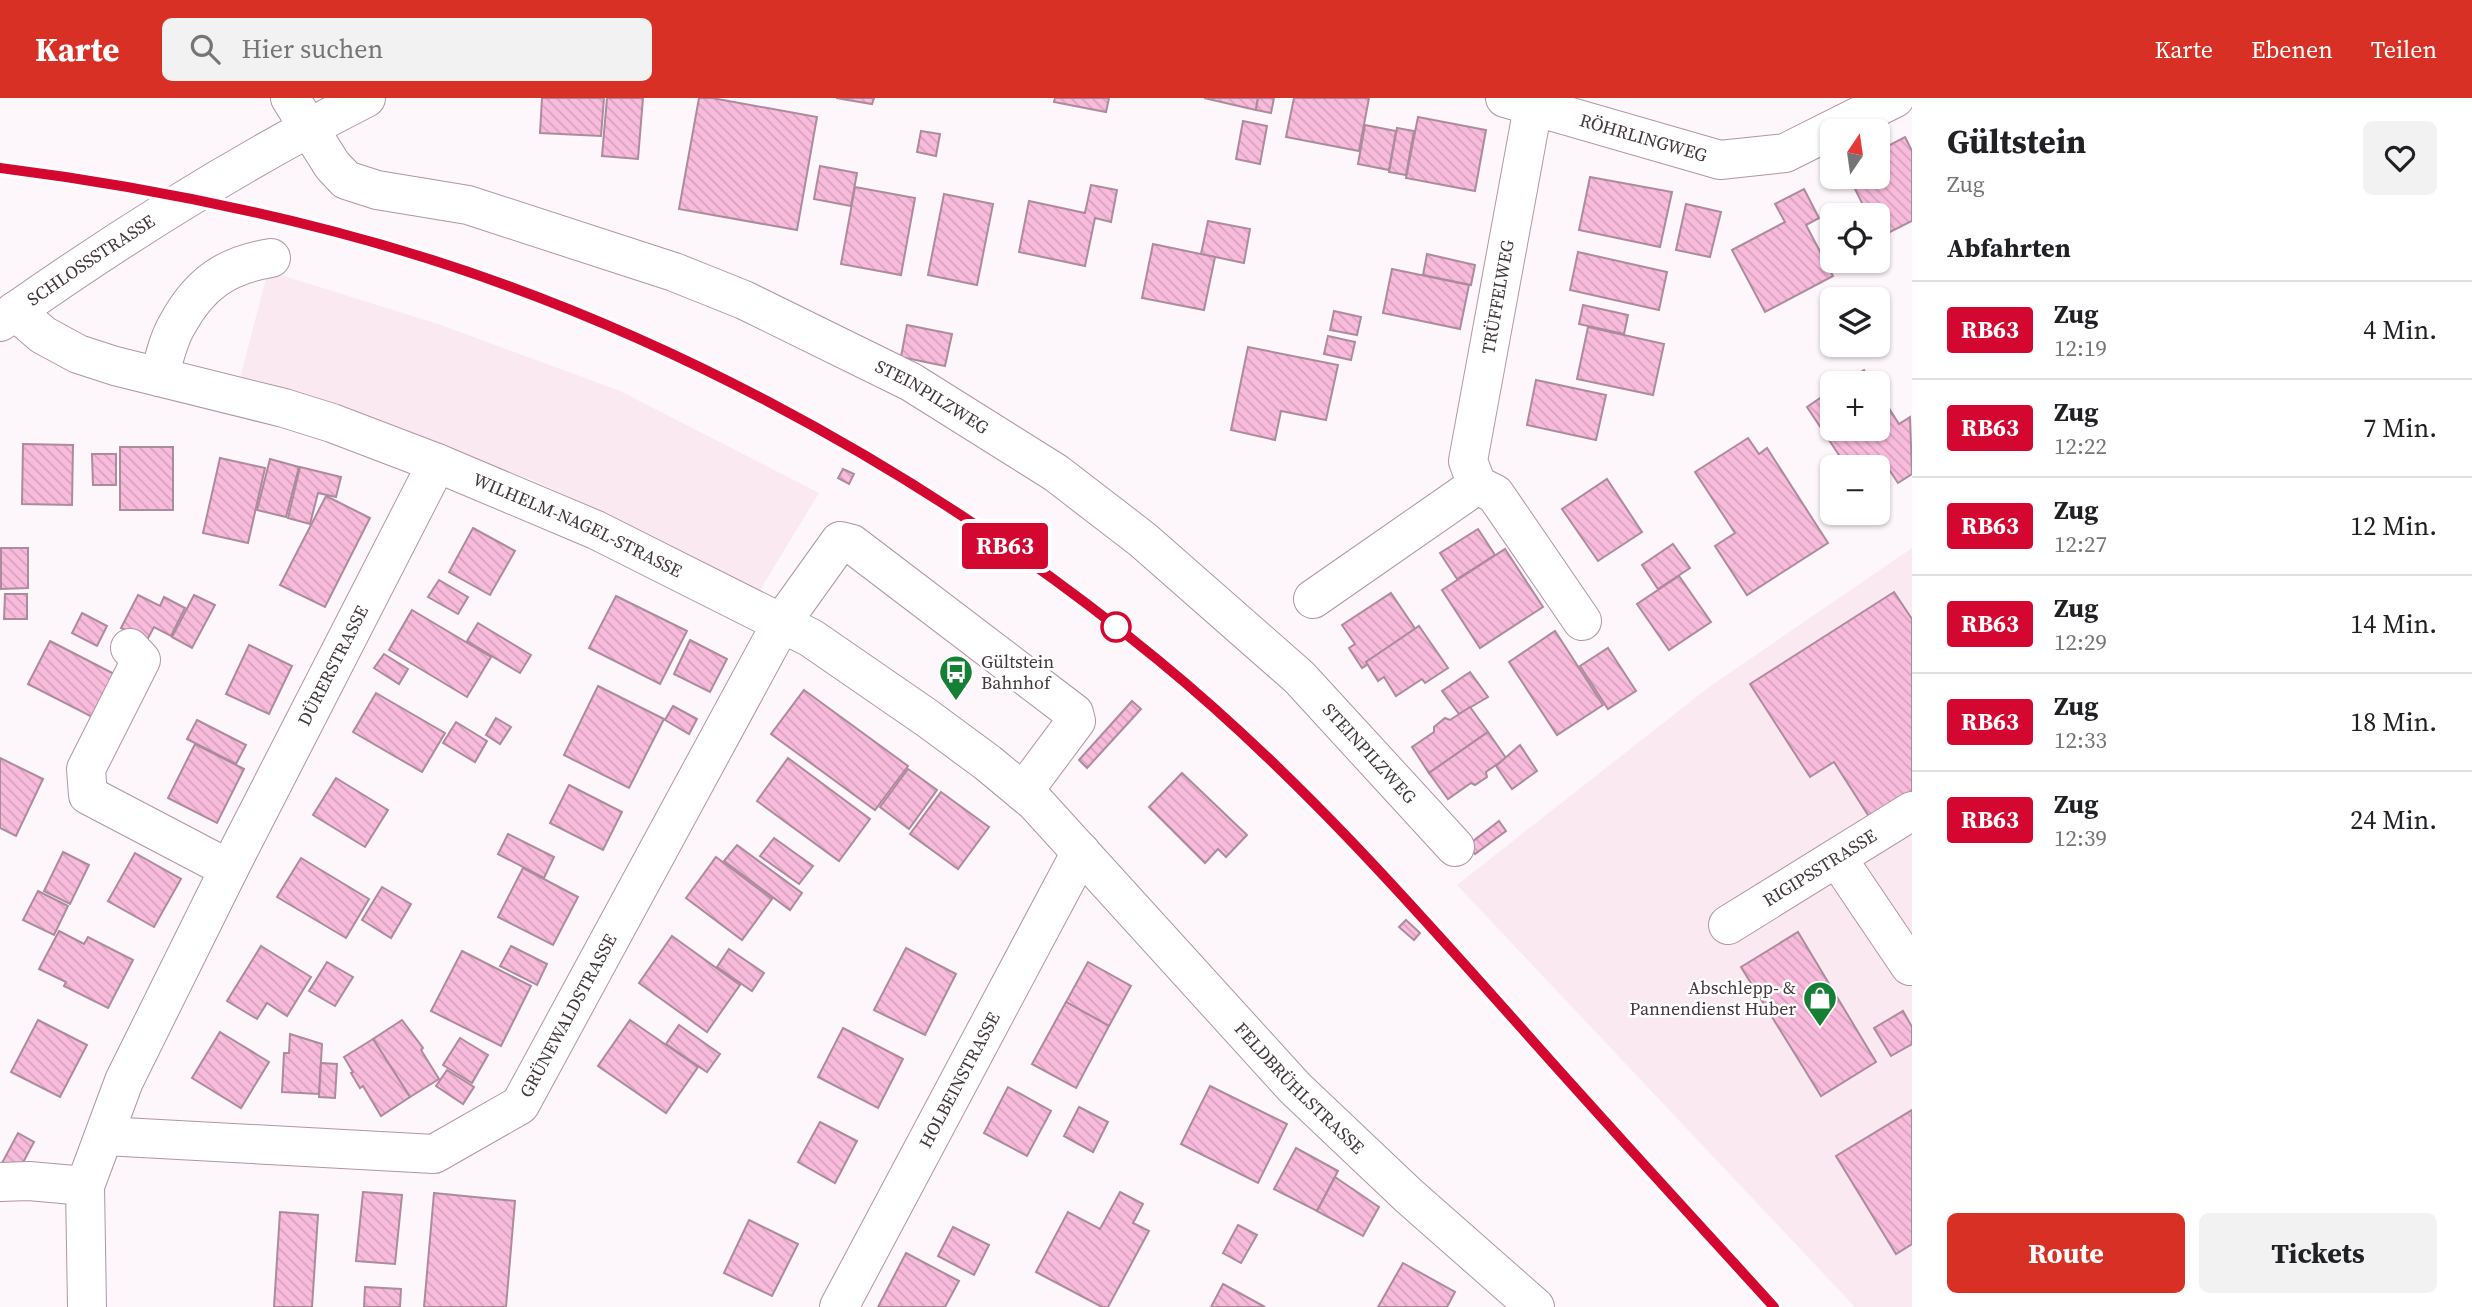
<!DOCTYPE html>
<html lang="de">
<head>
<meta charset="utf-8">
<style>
  body { margin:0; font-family:"Source Serif 4",serif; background:#f2f2f2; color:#202124; height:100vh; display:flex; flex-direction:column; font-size:26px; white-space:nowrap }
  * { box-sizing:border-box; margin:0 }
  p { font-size:23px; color:#757577 }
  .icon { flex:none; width:38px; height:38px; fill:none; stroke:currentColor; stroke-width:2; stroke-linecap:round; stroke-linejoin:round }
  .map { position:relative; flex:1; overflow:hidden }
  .sheet { display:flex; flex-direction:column; background:#fff; width:560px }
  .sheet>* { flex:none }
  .badge { padding:0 14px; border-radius:5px; font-size:24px; line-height:46px }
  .needle { width:46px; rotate:13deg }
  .tools { position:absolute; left:1820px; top:21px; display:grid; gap:14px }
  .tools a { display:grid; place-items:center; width:70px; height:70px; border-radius:10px; background:#fff; box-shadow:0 2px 5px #0004; font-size:35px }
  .map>.badge { position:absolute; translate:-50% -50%; box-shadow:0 0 0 4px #fff }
  h2 { padding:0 35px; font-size:26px; line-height:63px }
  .round { display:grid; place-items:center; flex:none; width:74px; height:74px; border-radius:10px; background:#f2f2f2 }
  .summary { display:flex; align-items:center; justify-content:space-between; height:119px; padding:0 35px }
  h1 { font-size:33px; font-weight:700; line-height:52px }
  .primary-button { display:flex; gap:14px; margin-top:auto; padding:14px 35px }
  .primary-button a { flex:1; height:80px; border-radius:10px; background:#d93025; color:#fff; font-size:28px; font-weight:700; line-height:80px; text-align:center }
  .primary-button a+a { background:#f2f2f2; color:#202124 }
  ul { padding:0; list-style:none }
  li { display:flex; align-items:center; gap:21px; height:98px; padding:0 35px; border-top:2px solid #e0e0e0 }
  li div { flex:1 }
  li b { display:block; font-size:26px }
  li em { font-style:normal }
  li .badge { min-width:77px; font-weight:700; text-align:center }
  header { display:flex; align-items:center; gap:42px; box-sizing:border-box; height:98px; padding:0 35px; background:#d93025; color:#fff }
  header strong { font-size:33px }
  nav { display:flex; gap:38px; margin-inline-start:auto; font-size:24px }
  .search { width:490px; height:63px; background:#f2f2f2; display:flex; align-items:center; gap:18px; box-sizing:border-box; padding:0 24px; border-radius:10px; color:#757577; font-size:26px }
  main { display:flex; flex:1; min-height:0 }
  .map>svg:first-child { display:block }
</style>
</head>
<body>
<header>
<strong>Karte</strong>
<div class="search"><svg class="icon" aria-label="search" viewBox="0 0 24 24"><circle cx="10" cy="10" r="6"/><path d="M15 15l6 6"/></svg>Hier suchen</div>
<nav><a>Karte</a><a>Ebenen</a><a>Teilen</a></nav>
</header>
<main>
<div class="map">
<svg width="1912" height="1209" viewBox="0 0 1912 1209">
  <defs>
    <pattern id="building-back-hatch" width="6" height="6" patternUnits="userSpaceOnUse" patternTransform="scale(1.75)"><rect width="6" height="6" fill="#f9bbdc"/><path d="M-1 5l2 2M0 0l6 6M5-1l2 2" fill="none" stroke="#d7a1be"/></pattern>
  </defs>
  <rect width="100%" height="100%" fill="#fdf6fa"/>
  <g fill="#fbe9f2">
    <path d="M268,173L438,226L620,293L819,395L760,492L536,383L240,280Z"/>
    <path d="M1912,450V1209H1855L1457,787L1709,589Z"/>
  </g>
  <g fill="url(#building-back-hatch)" stroke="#ac8b9c" stroke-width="2">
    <path d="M542,0H604L601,38L540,35Z"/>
    <path d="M607,0H643L638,61L602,58Z"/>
    <path d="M699,0H712L817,19L797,132L679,111Z"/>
    <path d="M836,0H874L872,6Z"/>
    <path d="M1055,0H1109L1106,14L1054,4Z"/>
    <path d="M1204,0H1258L1256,12Z"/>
    <path d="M1258,0H1274L1271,15L1256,12Z"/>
    <path d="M1294,0H1369L1359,53L1286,39Z"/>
    <path d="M1418,19L1486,32L1475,93L1406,80Z"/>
    <path d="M1243,23L1267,28L1260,66L1236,61Z"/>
    <path d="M1365,27L1396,33L1389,72L1358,66Z"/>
    <path d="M1397,30L1414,33L1406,77L1389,74Z"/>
    <path d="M921,33L940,36L936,58L917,54Z"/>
    <path d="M1905,39L1912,53V123L1880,139L1878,117H1868L1849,79H1878V53Z"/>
    <path d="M820,68L857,75L851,108L814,101Z"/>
    <path d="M1590,79L1672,94L1660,149L1579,132Z"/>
    <path d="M1091,87L1117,92L1111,124L1095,120L1085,168L1019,154L1029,103L1085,115Z"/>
    <path d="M855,89L915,100L901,177L841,166Z"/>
    <path d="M1804,91L1819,120L1806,127L1833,178L1765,214L1732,152L1785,124L1775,106Z"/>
    <path d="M944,96L993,106L977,187L928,177Z"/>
    <path d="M1686,106L1721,114L1710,159L1676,152Z"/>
    <path d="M1208,123L1250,131L1244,165L1201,156Z"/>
    <path d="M1153,146L1215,159L1204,212L1142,200Z"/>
    <path d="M1578,154L1667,174L1659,212L1570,192Z"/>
    <path d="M1427,156L1475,167L1471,187L1423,177Z"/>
    <path d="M1392,171L1469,187L1460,231L1383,215Z"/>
    <path d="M1583,207L1628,217L1624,236L1579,226Z"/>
    <path d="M1334,213L1361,219L1357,237L1330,232Z"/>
    <path d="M907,227L952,236L945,268L901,259Z"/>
    <path d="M1588,229L1664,246L1653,297L1577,281Z"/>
    <path d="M1328,238L1355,244L1351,262L1324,256Z"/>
    <path d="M1248,249L1338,267L1326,322L1281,313L1275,342L1231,332Z"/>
    <path d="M1864,272L1873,285H1843Z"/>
    <path d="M1536,282L1606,297L1596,342L1527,327Z"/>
    <path d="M1832,292V331H1878V293L1899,326L1910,319L1912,376L1898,385L1886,367L1878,372V369H1847L1807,309Z"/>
    <path d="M1748,340L1759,356L1767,350L1828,445L1747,497L1715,448L1735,435L1695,374Z"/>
    <path d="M23,346L73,347L72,407L22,406Z"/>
    <rect x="120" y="349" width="53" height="63"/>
    <path d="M92,356H116V387H93Z"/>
    <path d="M220,360L265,370L248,445L203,435Z"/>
    <path d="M270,361L299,369L286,419L257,412Z"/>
    <path d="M300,369L341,379L336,399L318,395L310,426L288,420Z"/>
    <path d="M843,371L854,376L849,386L838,380Z"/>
    <path d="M1607,381L1642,434L1598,463L1562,411Z"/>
    <path d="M326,398L370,420L325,509L280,487Z"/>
    <path d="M473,430L515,453L490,497L449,474Z"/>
    <path d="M1478,431L1495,457L1457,481L1440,455Z"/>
    <path d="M1673,446L1690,470L1658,491L1642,467Z"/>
    <path d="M1,450H28V490L1,491Z"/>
    <path d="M1505,451L1543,509L1480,550L1442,492Z"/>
    <path d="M1679,478L1711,524L1669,552L1637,506Z"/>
    <path d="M439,482L468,499L458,516L428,499Z"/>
    <path d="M1894,494L1912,521V693L1870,720L1834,664L1810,679L1750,586Z"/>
    <path d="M1391,495L1416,532L1366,564L1368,566L1362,570L1349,550L1355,546L1342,527Z"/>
    <path d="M5,496H27V521H4Z"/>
    <path d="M138,497L160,508L164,499L185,510L171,538L154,529L147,542L121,530Z"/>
    <path d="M194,497L215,507L192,550L172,539Z"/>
    <path d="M616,498L687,533L660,586L589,550Z"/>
    <path d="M412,512L491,559L467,599L389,552Z"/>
    <path d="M82,515L107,528L97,548L72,535Z"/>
    <path d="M478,525L531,557L520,575L467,543Z"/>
    <path d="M1419,528L1448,570L1425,585L1422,581L1396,598L1384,579L1378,583L1366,564Z"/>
    <path d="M1555,533L1603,607L1557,637L1509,564Z"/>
    <path d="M690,542L727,561L710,594L674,576Z"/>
    <path d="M50,543L122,580L100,623L28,586Z"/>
    <path d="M249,547L292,568L269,616L226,596Z"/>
    <path d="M1608,550L1636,593L1608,611L1580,568Z"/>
    <path d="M384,556L408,571L399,586L374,570Z"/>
    <path d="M1470,574L1488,599L1459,616L1442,593Z"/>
    <path d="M598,588L664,621L629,690L564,657Z"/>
    <path d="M804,592L908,668L875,712L771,636Z"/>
    <path d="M376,595L445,635L422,674L353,634Z"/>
    <path d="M1132,603L1141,611L1087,670L1079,662Z"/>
    <path d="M673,608L697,621L689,636L665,622Z"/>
    <path d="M1470,609L1488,634L1429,675L1412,649L1434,634V629L1445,620L1450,622Z"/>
    <path d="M496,620L511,629L500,646L486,637Z"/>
    <path d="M197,622L246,647L236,666L187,641Z"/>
    <path d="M456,624L487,643L475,664L443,645Z"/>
    <path d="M1488,634L1506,660L1486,674L1487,679L1475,687L1471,685L1448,701L1429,675Z"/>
    <path d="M195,646L244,671L217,725L168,700Z"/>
    <path d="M1520,647L1537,673L1512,691L1496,668Z"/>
    <path d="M0,660L43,681L16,738L0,730Z"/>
    <path d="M788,660L870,721L839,763L757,703Z"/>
    <path d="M908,671L937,692L909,731L880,709Z"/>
    <path d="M1182,675L1247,737L1226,759L1218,751L1205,765L1149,709Z"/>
    <path d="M336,680L388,712L365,749L313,717Z"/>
    <path d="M569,687L622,714L603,752L550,725Z"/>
    <path d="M941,694L989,729L958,771L910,736Z"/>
    <path d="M1499,723L1506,733L1475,756L1468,747Z"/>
    <path d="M508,736L554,759L544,780L498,756Z"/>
    <path d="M774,740L813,768L799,786L760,758Z"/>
    <path d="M737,747L802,795L790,812L724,763Z"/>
    <path d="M63,754L89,767L70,806L44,793Z"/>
    <path d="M135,755L181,781L154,829L108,803Z"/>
    <path d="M716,759L772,801L742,842L686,800Z"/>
    <path d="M301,760L369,801L346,840L277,799Z"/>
    <path d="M523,770L578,799L553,847L498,819Z"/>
    <path d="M382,789L411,806L391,840L362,822Z"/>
    <path d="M38,793L68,808L54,837L23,822Z"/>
    <path d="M1406,822L1420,835L1414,842L1399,829Z"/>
    <path d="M59,833L84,846L88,839L133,862L108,910L64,888L66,884L39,871Z"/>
    <path d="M1798,834L1876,964L1821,998L1741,869Z"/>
    <path d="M672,838L740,887L707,934L639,885Z"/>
    <path d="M261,848L311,879L287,918L267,905L257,921L227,903Z"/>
    <path d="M511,848L547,866L537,887L500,868Z"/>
    <path d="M906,850L956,876L925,937L874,912Z"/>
    <path d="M729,851L764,875L752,893L717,869Z"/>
    <path d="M462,853L531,888L501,948L431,913Z"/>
    <path d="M327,864L353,879L335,908L309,893Z"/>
    <path d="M1088,864L1131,888L1109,928L1066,904Z"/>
    <path d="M1066,904L1109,928L1076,990L1032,966Z"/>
    <path d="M1903,913L1912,929V946L1891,958L1874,930Z"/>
    <path d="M38,922L87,947L60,999L11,974Z"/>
    <path d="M402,922L423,950L421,952L439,981L410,999L373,941Z"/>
    <path d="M630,922L698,969L666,1015L598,968Z"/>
    <path d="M679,927L720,956L707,974L666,946Z"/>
    <path d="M843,930L903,961L878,1010L818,979Z"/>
    <path d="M220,934L269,964L241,1010L192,980Z"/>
    <path d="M290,936L322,946L319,996L282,994L284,955H289Z"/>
    <path d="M460,940L488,957L472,985L443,967Z"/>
    <path d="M373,941L410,999L381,1018L363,988L360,990L351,975L353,974L344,959Z"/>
    <path d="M321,965L337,966L335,1000L319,999Z"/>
    <path d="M447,972L474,989L463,1006L436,988Z"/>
    <path d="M1210,988L1287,1026L1258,1085L1181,1046Z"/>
    <path d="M1008,989L1051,1013L1027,1058L984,1035Z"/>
    <path d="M1079,1009L1108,1024L1093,1054L1064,1038Z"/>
    <path d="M1912,1012V1146L1896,1156L1836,1058Z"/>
    <path d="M820,1024L857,1043L835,1085L798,1064Z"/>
    <path d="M18,1035L34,1044L18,1074L2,1065Z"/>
    <path d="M1296,1050L1338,1073L1317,1113L1274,1091Z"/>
    <path d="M1335,1079L1379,1109L1363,1138L1317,1113Z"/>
    <path d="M363,1094L402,1097L395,1166L356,1163Z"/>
    <path d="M1120,1094L1143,1106L1133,1125L1149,1133L1108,1209H1102L1036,1174L1068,1114L1100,1131Z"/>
    <path d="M434,1095L515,1103L506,1209H424Z"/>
    <path d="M280,1114L318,1117L312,1209H274Z"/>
    <path d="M749,1122L798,1146L772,1198L724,1175Z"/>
    <path d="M1238,1127L1257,1137L1241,1165L1223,1155Z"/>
    <path d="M953,1129L989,1147L974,1177L938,1158Z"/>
    <path d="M906,1155L959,1183L945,1209H878Z"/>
    <path d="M1403,1165L1455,1194L1447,1209H1378Z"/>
    <path d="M1223,1186L1265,1209H1211Z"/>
    <path d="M365,1189L401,1191L400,1209H364Z"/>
  </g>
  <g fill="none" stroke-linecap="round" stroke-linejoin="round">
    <g stroke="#b393a4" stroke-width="40">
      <g id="minor">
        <path id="s1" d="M290,0L332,67L346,82L377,92L468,107L674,174L744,202L911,284L1056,375L1143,442L1299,579L1455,749"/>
        <path id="s2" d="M1505,0L1720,62L1785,55L1895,0"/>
        <path d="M1533,9L1468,363L1477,387L1495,396L1582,523"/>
        <path id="s3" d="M15,213L43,237L78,256L115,268L284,310L332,325L437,365L596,432L811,540L927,620L988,665L1035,704L1295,990L1409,1098L1535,1209"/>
        <path id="s4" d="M0,224C117,141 238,65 366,0"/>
        <path d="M159,279C164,262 168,242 177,227C199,186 226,167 271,160"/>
        <path d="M1313,501L1477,387"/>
        <path d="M130,550L141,562L86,671L88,697L229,771"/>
        <path d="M1837,760L1910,868"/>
        <path id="s5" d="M1728,827L1912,713"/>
        <path id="s6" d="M105,1038L434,1056L520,1007L782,524L840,443L852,446L1074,615L1076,623L1023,694"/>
        <path d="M0,1084L29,1083L85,1088"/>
        <path id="s7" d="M87,1209L85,1088L124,983L229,771L437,365"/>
        <path id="s8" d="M839,1209L1081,754"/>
      </g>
    </g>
    <use href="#minor" stroke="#fff" stroke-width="38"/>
    <g stroke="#65585f" stroke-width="8">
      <path id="rail" d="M0,70C112,84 223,105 332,133C388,147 443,167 498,186C782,288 1043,450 1264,656C1370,756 1464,866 1561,975C1631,1054 1703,1131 1774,1209"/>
    </g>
    <use href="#rail" stroke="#fff" stroke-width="5" stroke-dasharray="16" stroke-linecap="butt"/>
  </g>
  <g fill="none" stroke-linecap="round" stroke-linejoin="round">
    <g stroke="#fff" stroke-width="16">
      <path id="line" d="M0,70C112,84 223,105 332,133C630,210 920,367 1158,562C1296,675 1414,809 1532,942C1612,1032 1693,1120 1774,1209"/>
    </g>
    <use href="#line" stroke="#d30730" stroke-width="10"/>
  </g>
  <defs>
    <g id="bus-pin" transform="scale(1.75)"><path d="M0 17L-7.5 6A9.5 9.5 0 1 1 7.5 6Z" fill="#157f35" stroke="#fff"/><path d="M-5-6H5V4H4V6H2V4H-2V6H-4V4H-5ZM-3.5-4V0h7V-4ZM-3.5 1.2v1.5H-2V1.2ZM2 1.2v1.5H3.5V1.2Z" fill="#fff"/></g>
    <g id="shop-pin" transform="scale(1.75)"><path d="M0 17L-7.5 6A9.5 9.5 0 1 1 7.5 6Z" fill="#157f35" stroke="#fff"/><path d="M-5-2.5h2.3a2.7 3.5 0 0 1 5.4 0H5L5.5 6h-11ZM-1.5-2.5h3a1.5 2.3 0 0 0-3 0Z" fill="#fff"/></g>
  </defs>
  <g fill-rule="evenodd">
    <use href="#bus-pin" x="956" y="574"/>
    <use href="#shop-pin" x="1820" y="900"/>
  </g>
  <circle fill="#fff" stroke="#d30730" stroke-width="3.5" cx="1116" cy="529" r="14"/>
  <g text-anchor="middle" stroke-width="5" stroke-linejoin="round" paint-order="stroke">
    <g font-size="18" fill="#44363d" stroke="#fff">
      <text dy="6" stroke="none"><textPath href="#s2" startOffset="144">RÖHRLINGWEG</textPath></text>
      <text dy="6" stroke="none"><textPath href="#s4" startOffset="110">SCHLOSSSTRASSE</textPath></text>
      <text transform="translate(1498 199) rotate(-80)" y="6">TRÜFFELWEG</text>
      <text dy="6" stroke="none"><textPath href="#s1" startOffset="728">STEINPILZWEG</textPath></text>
      <text dy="6" stroke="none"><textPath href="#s3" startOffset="606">WILHELM-NAGEL-STRASSE</textPath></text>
      <text dy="6" stroke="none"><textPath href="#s7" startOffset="698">DÜRERSTRASSE</textPath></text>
      <text dy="6" stroke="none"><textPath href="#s1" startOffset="1295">STEINPILZWEG</textPath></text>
      <text dy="6" stroke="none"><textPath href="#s5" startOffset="108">RIGIPSSTRASSE</textPath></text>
      <text dy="6" stroke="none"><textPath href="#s6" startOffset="530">GRÜNEWALDSTRASSE</textPath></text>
      <text dy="6" stroke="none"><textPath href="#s8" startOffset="257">HOLBEINSTRASSE</textPath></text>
      <text dy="6" stroke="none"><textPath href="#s3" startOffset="1533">FELDBRÜHLSTRASSE</textPath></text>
    </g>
    <g font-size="18" fill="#44363d" stroke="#fff" text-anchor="start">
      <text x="981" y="570">Gültstein<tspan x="981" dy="21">Bahnhof</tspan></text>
      <text x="1796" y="896" text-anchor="end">Abschlepp- &amp;<tspan x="1796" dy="21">Pannendienst Huber</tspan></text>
    </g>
  </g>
</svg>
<div class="tools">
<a><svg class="needle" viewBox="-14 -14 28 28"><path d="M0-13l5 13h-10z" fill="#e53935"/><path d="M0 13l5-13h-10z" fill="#757577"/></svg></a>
<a><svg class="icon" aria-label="locate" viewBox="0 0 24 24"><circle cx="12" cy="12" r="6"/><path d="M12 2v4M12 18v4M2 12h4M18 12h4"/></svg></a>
<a><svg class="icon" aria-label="layers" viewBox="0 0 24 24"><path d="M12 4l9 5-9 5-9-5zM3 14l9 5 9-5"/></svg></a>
<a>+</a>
<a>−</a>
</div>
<b class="badge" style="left:1005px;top:448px;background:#d30730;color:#fff">RB63</b>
</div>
<section class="sheet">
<div class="summary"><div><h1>Gültstein</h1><p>Zug</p></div><a class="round"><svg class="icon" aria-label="heart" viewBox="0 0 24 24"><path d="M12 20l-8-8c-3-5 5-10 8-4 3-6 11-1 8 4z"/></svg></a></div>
<h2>Abfahrten</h2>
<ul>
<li><span class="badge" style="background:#d30730;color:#fff">RB63</span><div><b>Zug</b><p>12:19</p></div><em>4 Min.</em></li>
<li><span class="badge" style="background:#d30730;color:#fff">RB63</span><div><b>Zug</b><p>12:22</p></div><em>7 Min.</em></li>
<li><span class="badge" style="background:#d30730;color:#fff">RB63</span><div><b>Zug</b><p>12:27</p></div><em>12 Min.</em></li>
<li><span class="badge" style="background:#d30730;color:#fff">RB63</span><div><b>Zug</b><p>12:29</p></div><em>14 Min.</em></li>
<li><span class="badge" style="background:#d30730;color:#fff">RB63</span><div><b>Zug</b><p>12:33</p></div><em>18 Min.</em></li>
<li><span class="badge" style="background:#d30730;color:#fff">RB63</span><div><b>Zug</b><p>12:39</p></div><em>24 Min.</em></li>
</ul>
<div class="primary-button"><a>Route</a><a>Tickets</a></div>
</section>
</main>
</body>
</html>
